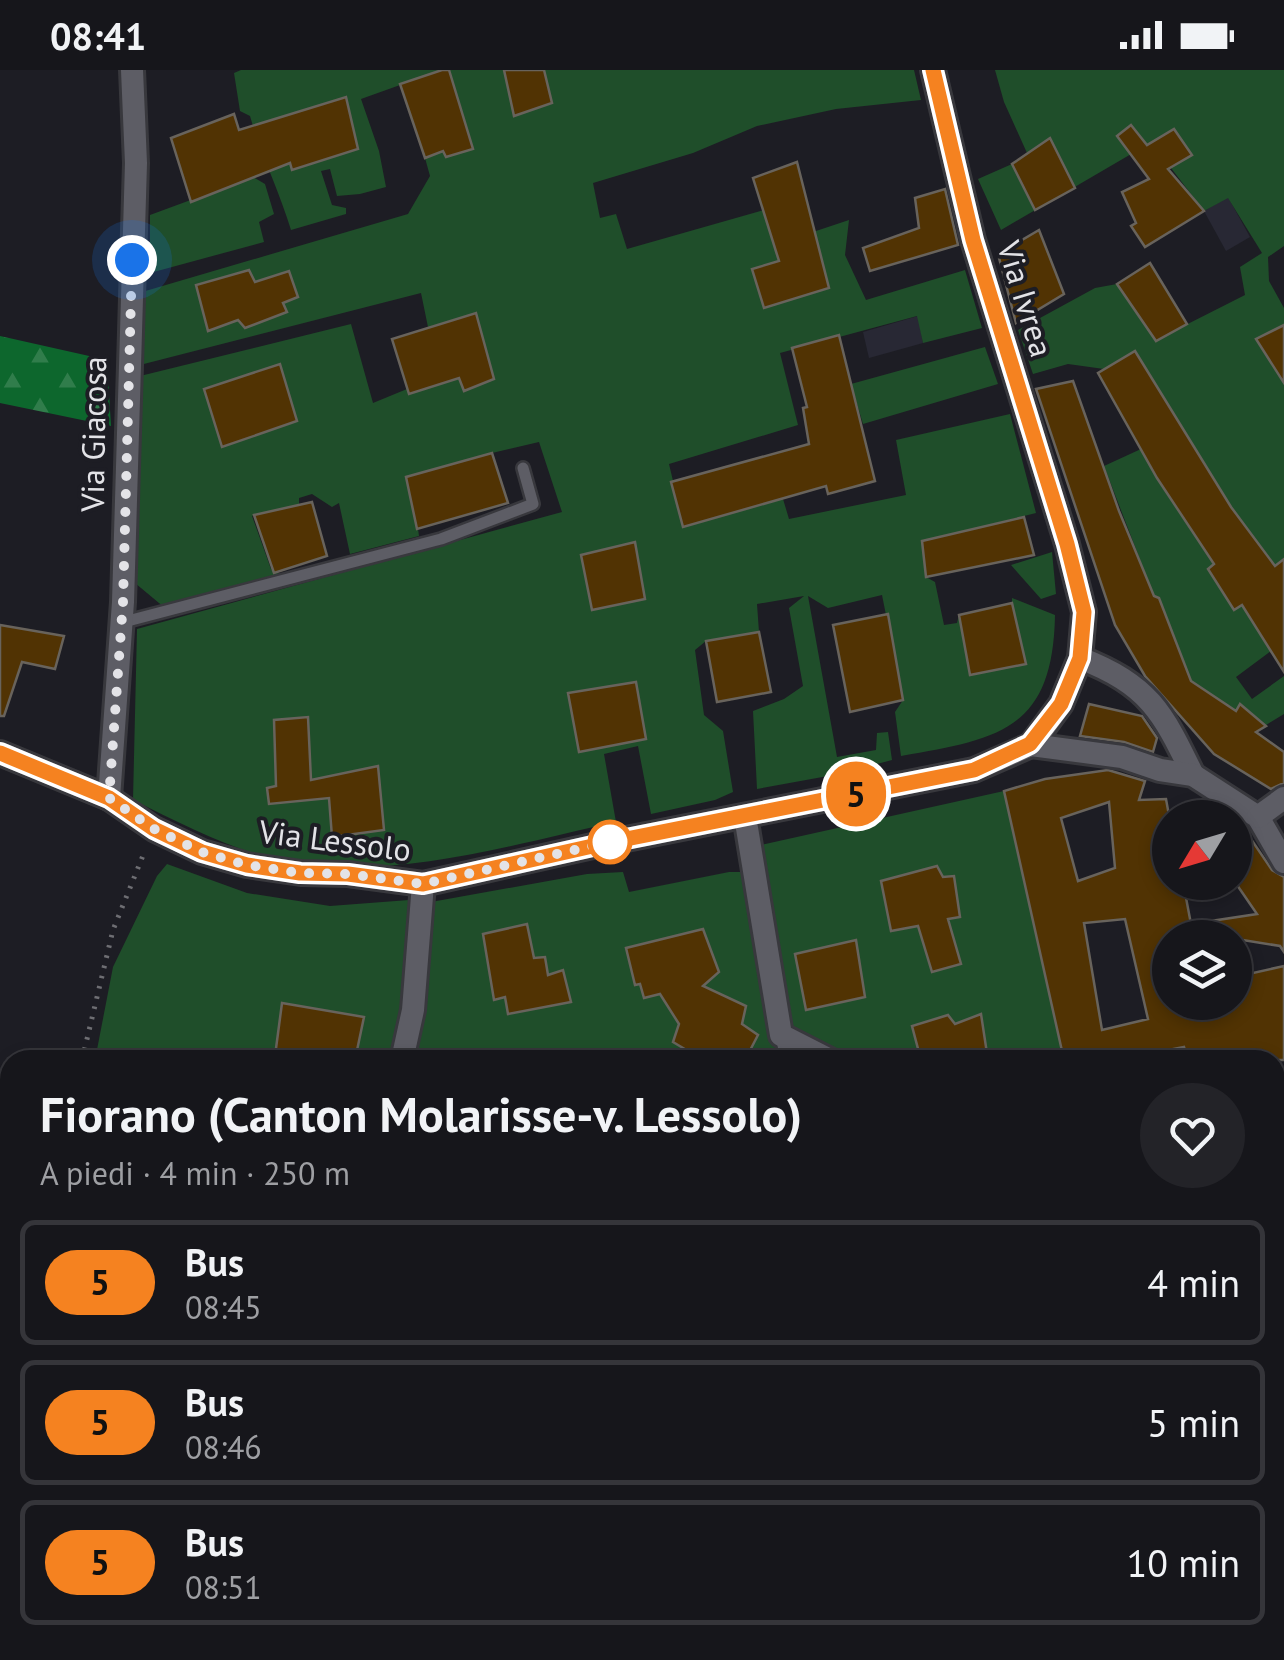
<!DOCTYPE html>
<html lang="it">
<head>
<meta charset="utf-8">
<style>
  body { margin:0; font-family:"PT Sans",sans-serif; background:#232328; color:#f1f3f6; height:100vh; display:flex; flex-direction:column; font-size:38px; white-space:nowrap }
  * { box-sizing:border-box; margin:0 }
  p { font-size:32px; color:#9e9fa3 }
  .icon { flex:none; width:55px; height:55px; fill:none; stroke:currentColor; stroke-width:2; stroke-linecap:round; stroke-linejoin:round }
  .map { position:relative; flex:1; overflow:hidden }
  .sheet { position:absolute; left:0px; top:980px; width:1285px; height:610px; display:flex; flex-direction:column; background:#16161b; border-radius:30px 30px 0 0; box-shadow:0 5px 15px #0003,0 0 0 2px #35353a }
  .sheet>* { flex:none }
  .badge { padding:0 20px; border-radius:32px; font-size:35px; line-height:65px }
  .needle { width:65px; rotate:232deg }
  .buttons { position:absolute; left:1152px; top:730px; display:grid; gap:20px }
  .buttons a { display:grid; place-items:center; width:100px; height:100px; border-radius:50%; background:#16161b; box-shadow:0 5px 15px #0003,0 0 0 2px #35353a; font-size:50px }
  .you { position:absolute; width:50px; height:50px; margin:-25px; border:8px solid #fff; border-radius:50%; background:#1a73e8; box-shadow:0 0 0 15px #1a73e833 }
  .map>.badge { position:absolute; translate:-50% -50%; box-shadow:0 0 0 5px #fff }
  .round { display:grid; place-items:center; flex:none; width:105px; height:105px; border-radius:52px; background:#232328 }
  .summary { display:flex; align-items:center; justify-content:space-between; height:170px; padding:0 40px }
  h1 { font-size:48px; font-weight:700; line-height:75px }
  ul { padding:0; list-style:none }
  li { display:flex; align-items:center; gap:30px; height:125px; margin:0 20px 15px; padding:0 20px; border:5px solid #35353a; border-radius:15px }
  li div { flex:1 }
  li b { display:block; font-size:38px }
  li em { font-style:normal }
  li .badge { min-width:110px; font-weight:700; text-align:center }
  .status { display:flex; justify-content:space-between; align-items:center; height:70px; padding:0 50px; background:#16161b; direction:ltr }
  .status svg { height:28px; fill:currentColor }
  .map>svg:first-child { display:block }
</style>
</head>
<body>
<div class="status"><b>08:41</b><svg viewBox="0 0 49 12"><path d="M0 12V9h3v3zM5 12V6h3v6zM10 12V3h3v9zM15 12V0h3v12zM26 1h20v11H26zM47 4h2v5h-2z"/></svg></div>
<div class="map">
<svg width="1284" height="1590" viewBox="0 0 1284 1590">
  <defs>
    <pattern id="forest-firs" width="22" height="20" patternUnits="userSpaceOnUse" patternTransform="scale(2.5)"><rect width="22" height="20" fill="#0d672d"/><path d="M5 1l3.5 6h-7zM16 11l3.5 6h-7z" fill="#307d4b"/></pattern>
  </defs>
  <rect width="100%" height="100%" fill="#1d1d24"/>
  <g fill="#282834">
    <path d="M1228,127L1250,167L1226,181L1204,141Z"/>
    <path d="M918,246L923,273L869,288L863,262Z"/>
  </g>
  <g fill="#1f4e2a">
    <path d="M241,0H442L361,29L379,81L386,117L360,124L337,126L330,99L321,101L332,135L346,138V144L291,160C279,120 261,85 250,46L240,41L234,3Z"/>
    <path d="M449,0H914L921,30L836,39L757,56L693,83L593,113L600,148L616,144L627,179L764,140L774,175L849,150L845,185L866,230L965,200L982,258L923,273L917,246L780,283L798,355L669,394L684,457L783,429L789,449L906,425L896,370L1010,344L1036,443L922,472L926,507L935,512L944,555L957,553L959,545L1012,533V528L1055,545C1053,661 998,669 901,686L895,642L903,630L882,525L828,538L808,526L837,687L876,680L877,663L888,662L892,690L839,704L757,719L753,641L784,629L803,616L789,538L804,526L757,534L759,562L706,571L695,580L704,645L723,661L733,722L715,730L651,744L638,676L604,684L616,752C515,774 386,813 282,791C231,780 180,753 133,730L137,559L562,442L539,372L492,383L508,433L418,459L419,466L350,484L339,433L332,437L312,424L299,428V435L252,446L271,499L281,505L165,538L135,513L136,307L351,254L373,333L407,319L411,323L459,308L465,320L494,309L476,244L428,257L421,223L136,296L142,222L408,144L430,106L425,88L443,81L446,87L472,79Z"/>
    <path d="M995,0H1284V176L1268,187L1269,211L1284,238V489L1275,496L1231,437L1135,282L1104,299L1068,294L1033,304L1018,260L1095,218L1117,214L1156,270L1245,225L1240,197L1262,183L1228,128L1204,141L1171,98L1191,85L1174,59L1001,160L978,109L1012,94L1027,83L1004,32Z"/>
    <path d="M253,107L265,114L274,144L259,152L264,172L150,203V145Z"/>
    <path d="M985,277L998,314L863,354L851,314Z"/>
    <path d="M1141,379L1214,494L1208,499L1234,540L1276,511L1256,558L1271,581L1236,607L1252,629L1284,606V644L1266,655L1241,634L1236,641L1191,611L1159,528L1154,526L1104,396Z"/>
    <path d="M1052,482L1056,524L1041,529L1011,495Z"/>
    <path d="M1004,721L1064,990H850L801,967L788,953L756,776Z"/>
    <path d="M167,794L247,823L330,836L409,830L400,954L387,990H95L113,897L157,806Z"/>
    <path d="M623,802L629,822L729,802H746L780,990H411L427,934L431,832L587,804Z"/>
  </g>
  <g fill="url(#forest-firs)">
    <path d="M0,266L107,290L111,356L0,333Z"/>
    <path d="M1284,1525V1590H922L919,1584L898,1580H1275V1537L1281,1538Z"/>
  </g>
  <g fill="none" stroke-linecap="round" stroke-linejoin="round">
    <g stroke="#5379a7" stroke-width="9">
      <path d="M672,1580L675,1590"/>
      <path d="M230,1590L231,1580"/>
    </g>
  </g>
  <g fill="#513303" stroke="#68635c" stroke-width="2.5" fill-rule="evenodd">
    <path d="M442,0H449L473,79L446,87L443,81L425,88L400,14Z"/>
    <path d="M504,0H544L552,33L514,46Z"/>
    <path d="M346,27L358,79L292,100L290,93L191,132L171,68L234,44L239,60Z"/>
    <path d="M1131,55L1147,75L1174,59L1192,85L1168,99L1204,141L1145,177L1131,156L1136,153L1122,122L1149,109L1117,66Z"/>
    <path d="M1050,68L1075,118L1035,140L1012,94Z"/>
    <path d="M797,92L829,218L764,238L752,199L779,191L753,108Z"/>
    <path d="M945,119L958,175L870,201L863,178L919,158L915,128Z"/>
    <path d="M1039,160L1064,224L1016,253L998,184Z"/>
    <path d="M1150,193L1187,254L1156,271L1117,214Z"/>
    <path d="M249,200L255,212L289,201L298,227L283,233L287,242L245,258L238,250L208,261L196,215Z"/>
    <path d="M476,243L494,309L464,321L459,308L409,324L392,269Z"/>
    <path d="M1284,255V313L1256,269Z"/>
    <path d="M839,265L875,411L828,424L826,416L683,457L671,412L809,374L803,338L807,337L792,278Z"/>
    <path d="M1135,281L1231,437L1275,496L1284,489V602L1242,535L1234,540L1208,499L1214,494L1157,408L1098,303Z"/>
    <path d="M280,294L297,351L222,377L204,319Z"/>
    <path d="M1073,311L1119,441L1154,526L1159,528L1191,611L1236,641L1240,634L1266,656L1256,662L1284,682V713L1271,719L1214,684L1145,606L1115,555L1036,319Z"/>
    <path d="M492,383L508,433L417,459L406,407Z"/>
    <path d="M312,432L327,486L274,503L254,445Z"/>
    <path d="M1024,447L1034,485L926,507L922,471Z"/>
    <path d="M635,472L645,529L592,540L581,485Z"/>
    <path d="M1012,533L1026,594L970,605L959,545Z"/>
    <path d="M888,544L903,630L850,642L833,555Z"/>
    <path d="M0,555L64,566L55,599L22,592L4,646H0Z"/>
    <path d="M759,562L771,622L717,632L706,571Z"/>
    <path d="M636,612L646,669L579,682L568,623Z"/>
    <path d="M1089,634L1142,646L1157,668L1153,682L1124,672L1080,666Z"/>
    <path d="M308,647L311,710L378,696L384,760L332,767L329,728L269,734L267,718L276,716L274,650Z"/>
    <path d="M1108,700L1145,711L1139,730L1166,729L1170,751V812H1183L1191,854L1257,844L1235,812V783L1251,769L1272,800L1284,807V882L1280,876L1193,862V868H1170V932H1235V907L1284,896V990H1188L1184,977L1117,990H1064L1004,721L1045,709ZM1109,732L1115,798L1078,811L1061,748ZM1125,849L1148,949L1102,960L1084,853Z"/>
    <path d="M937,796L943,807L954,806L960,847L948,849L961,894L932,902L918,856L891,861L881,811Z"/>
    <path d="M527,854L534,888L545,887L548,905L563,900L571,932L508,944L505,927L494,930L483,864Z"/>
    <path d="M703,859L719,902L703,916L746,936L742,954L758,965L745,990H684L688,981L673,972L679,954L660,924L644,928L640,914L635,915L626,878Z"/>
    <path d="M856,870L865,927L806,940L795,884Z"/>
    <path d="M282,933L364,947L355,990H300L275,986Z"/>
    <path d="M981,944L988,990H921L912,956L948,945L955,954Z"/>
  </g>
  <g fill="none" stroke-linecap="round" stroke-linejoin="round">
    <g stroke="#38383d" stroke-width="16">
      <g id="lane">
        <path d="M120,553L441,469L533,434L523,398"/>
        <path d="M781,965L786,990"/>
      </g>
    </g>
    <g stroke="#38383d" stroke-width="28">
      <g id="street">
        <path d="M1080,588C1149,615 1162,641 1193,705"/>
        <path d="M1031,675L1122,687L1160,700L1193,705L1258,747L1284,792"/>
        <path d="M0,683L109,728L154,759L202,782L247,795L301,803L348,804L423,814L606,773L974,700L1031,675L1061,634L1080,588L1084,542L1067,474L973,170L933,0"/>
        <path d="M109,728L123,532L136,93L132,0"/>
        <path d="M745,746L781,965L830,990"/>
        <path d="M1258,747L1284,728"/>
        <path d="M402,990L413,940L423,814"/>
        <path d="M1275,1206L1284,1207"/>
      </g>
    </g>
    <g stroke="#6e6e73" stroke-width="5" stroke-dasharray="2.5 8" stroke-linecap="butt">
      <path d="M82,990L113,860L144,783"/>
      <path d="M10,1370L0,1508L10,1570"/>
      <path d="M12,1580L13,1590"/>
      <path d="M663,1580L666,1590"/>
      <path d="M730,1580L738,1590"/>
    </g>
    <use href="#lane" stroke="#5d5d65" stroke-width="11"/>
    <use href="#street" stroke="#5d5d65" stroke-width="22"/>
  </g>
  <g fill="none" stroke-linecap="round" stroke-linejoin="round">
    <g stroke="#fff" stroke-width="22">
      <path id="line" d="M0,683L109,728L154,759L202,782L247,795L300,803L348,804L423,814L606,773L974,700L1030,674L1061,634L1080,588L1084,542L1067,474L973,170L933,0"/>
    </g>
    <use href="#line" stroke="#f58220" stroke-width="15"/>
    <path stroke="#e3e3e7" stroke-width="10" stroke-dasharray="0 18" d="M132,190L123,532L109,728L154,759L202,782L247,795L300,803L348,804L423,814L610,772"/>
  </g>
  <circle fill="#fff" stroke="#f58220" stroke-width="5" cx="610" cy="772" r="20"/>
  <g text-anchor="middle" stroke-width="8" stroke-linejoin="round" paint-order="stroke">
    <g font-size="32" fill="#e3e3e7" stroke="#1d1d24">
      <text transform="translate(1025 229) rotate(73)" y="11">Via Ivrea</text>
      <text transform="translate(94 364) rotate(-89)" y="11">Via Giacosa</text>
      <text transform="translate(335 771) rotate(7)" y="11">Via Lessolo</text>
    </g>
  </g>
</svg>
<div class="buttons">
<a><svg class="needle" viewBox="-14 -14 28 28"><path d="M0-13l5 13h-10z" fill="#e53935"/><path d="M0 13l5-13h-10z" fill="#9e9fa3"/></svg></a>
<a><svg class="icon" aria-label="layers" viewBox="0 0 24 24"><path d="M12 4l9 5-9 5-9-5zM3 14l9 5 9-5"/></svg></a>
</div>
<div class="you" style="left:132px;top:190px"></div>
<b class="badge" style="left:856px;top:724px;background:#f58220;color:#111">5</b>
<section class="sheet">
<div class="summary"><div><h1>Fiorano (Canton Molarisse-v. Lessolo)</h1><p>A piedi · 4 min · 250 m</p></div><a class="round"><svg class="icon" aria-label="heart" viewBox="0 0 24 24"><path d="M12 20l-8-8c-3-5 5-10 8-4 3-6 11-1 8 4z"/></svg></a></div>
<ul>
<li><span class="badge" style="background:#f58220;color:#111">5</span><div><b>Bus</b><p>08:45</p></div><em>4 min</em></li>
<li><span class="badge" style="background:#f58220;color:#111">5</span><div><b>Bus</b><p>08:46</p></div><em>5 min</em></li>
<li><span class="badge" style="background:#f58220;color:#111">5</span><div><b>Bus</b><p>08:51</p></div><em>10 min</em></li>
</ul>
</section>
</div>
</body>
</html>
